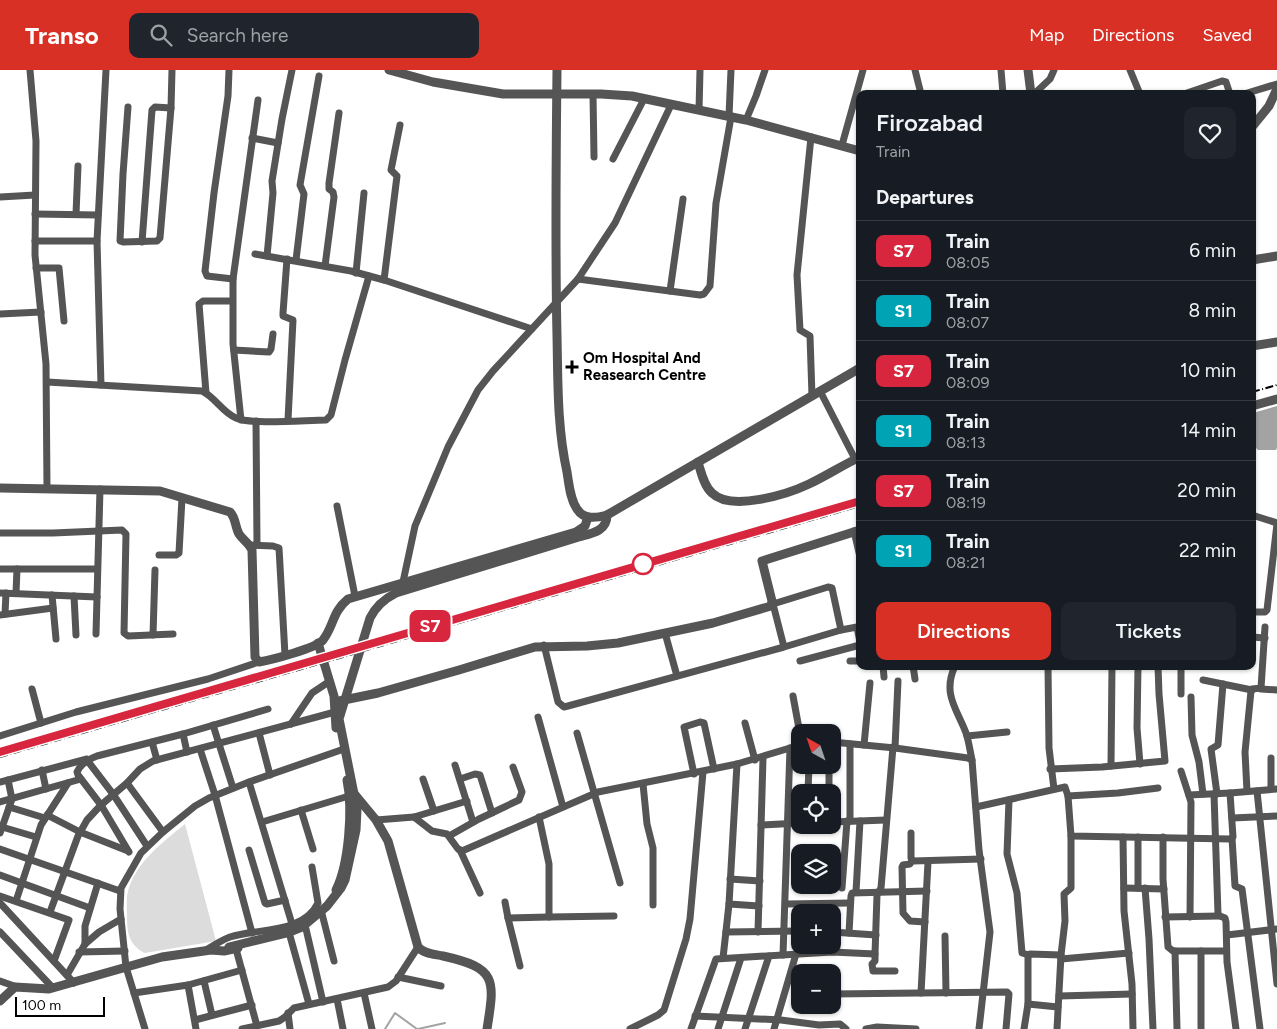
<!DOCTYPE html>
<html lang="en">
<head>
<meta charset="utf-8">
<style>
  body { margin:0; font-family:Figtree,sans-serif; background:#20242c; color:#f1f3f6; height:100vh; display:flex; flex-direction:column; font-size:19px; white-space:nowrap }
  * { box-sizing:border-box; margin:0 }
  p { font-size:16px; color:#9ea1a6 }
  .icon { flex:none; width:28px; height:28px; fill:none; stroke:currentColor; stroke-width:2; stroke-linecap:round; stroke-linejoin:round }
  .map { position:relative; flex:1; overflow:hidden }
  .details { position:absolute; left:856px; top:20px; width:400px; height:580px; display:flex; flex-direction:column; background:#171b24; border-radius:10px; box-shadow:0 1px 4px #0004 }
  .details>* { flex:none }
  .badge { padding:0 10px; border-radius:8px; font-size:18px; line-height:32px }
  .needle { width:32px; rotate:320deg }
  .controls { position:absolute; left:791px; top:654px; display:grid; gap:10px }
  .controls a { display:grid; place-items:center; width:50px; height:50px; border-radius:10px; background:#171b24; box-shadow:0 1px 4px #0004; font-size:25px }
  .scale { position:absolute; left:15px; bottom:12px; width:90px; box-sizing:border-box; padding-left:5px; border:2px solid #000; border-top:0; font-size:14px; line-height:18px; white-space:nowrap; color:#000; -webkit-text-stroke:4px #fff; paint-order:stroke }
  .map>.badge { position:absolute; translate:-50% -50%; box-shadow:0 0 0 2px #fff }
  h2 { padding:0 20px; font-size:19px; line-height:45px }
  .round { display:grid; place-items:center; flex:none; width:52px; height:52px; border-radius:10px; background:#20242c }
  .overview { display:flex; align-items:center; justify-content:space-between; height:85px; padding:0 20px }
  h1 { font-size:24px; font-weight:600; line-height:38px }
  .cta { display:flex; gap:10px; margin-top:auto; padding:10px 20px }
  .cta a { flex:1; height:58px; border-radius:10px; background:#d93025; color:#fff; font-size:20px; font-weight:600; line-height:58px; text-align:center }
  .cta a+a { background:#20242c; color:#f1f3f6 }
  ul { padding:0; list-style:none }
  li { display:flex; align-items:center; gap:15px; height:60px; padding:0 20px; border-top:1px solid #363941 }
  li div { flex:1 }
  li b { display:block; font-size:19px }
  li em { font-style:normal }
  li .badge { min-width:55px; font-weight:700; text-align:center }
  header { display:flex; align-items:center; gap:30px; box-sizing:border-box; height:70px; padding:0 25px; background:#d93025; color:#fff }
  header strong { font-size:24px }
  nav { display:flex; gap:28px; margin-inline-start:auto; font-size:18px }
  .search { width:350px; height:45px; background:#20242c; display:flex; align-items:center; gap:12px; box-sizing:border-box; padding:0 18px; border-radius:10px; color:#9ea1a6; font-size:19px }
  .map>svg:first-child { display:block }
</style>
</head>
<body>
<header>
<strong>Transo</strong>
<div class="search"><svg class="icon" aria-label="search" viewBox="0 0 24 24"><circle cx="10" cy="10" r="6"/><path d="M15 15l6 6"/></svg>Search here</div>
<nav><a>Map</a><a>Directions</a><a>Saved</a></nav>
</header>
<div class="map">
<svg width="1277" height="959" viewBox="0 0 1277 959">
  <rect width="100%" height="100%" fill="#fff"/>
  <path fill="#dcdcdc" d="M185,754L216,871L145,883C130,876 127,864 127,848C127,840 126,829 128,821C136,792 163,772 185,754Z"/>
  <path fill="#a3a3a3" d="M1277,336V378L1276,380H1258L1253,375V343Z"/>
  <g fill="none" stroke-linecap="round" stroke-linejoin="round">
    <g stroke="#a3a3a3" stroke-width="2">
      <path d="M385,959L395,943L417,959"/>
      <path d="M418,959L445,953"/>
    </g>
    <g stroke="#555" stroke-width="7">
      <path d="M30,0L36,71L35,185L46,294L47,419"/>
      <path d="M229,0L228,26L214,123L205,201L207,206L233,209"/>
      <path d="M915,0L921,24"/>
      <path d="M1001,0L1003,24"/>
      <path d="M1130,0L1140,24"/>
      <path d="M593,24L594,87"/>
      <path d="M1034,24L1050,9L1054,0"/>
      <path d="M1184,24L1222,11L1226,12L1230,24"/>
      <path d="M1244,24L1277,14"/>
      <path d="M128,37L123,104L120,171L123,172L157,171L160,168L171,38L172,0"/>
      <path d="M699,40L700,0"/>
      <path d="M729,46L731,0"/>
      <path d="M746,50L756,26L765,0"/>
      <path d="M811,67L797,205L800,260L810,266L812,326"/>
      <path d="M252,68L278,73"/>
      <path d="M842,75L863,0"/>
      <path d="M613,89L644,29"/>
      <path d="M0,127L35,125"/>
      <path d="M35,144L98,145"/>
      <path d="M76,144L78,96"/>
      <path d="M35,171H97"/>
      <path d="M142,172L152,40L155,37L171,38"/>
      <path d="M255,184L351,201L384,210L532,259"/>
      <path d="M267,186L273,123L272,111L282,49L292,0"/>
      <path d="M287,189L283,243V246L293,250L288,350"/>
      <path d="M296,190L304,124L300,115L319,6"/>
      <path d="M325,196L334,127L333,122L329,119V113L339,43"/>
      <path d="M36,198H59L64,251"/>
      <path d="M356,203L364,123"/>
      <path d="M578,209L700,225L704,224L710,216L716,133L731,47"/>
      <path d="M384,210L397,106L391,100L400,55"/>
      <path d="M670,221L683,129"/>
      <path d="M0,244L41,242"/>
      <path d="M234,280L269,282L271,279L273,264"/>
      <path d="M47,312L202,321C215,327 222,342 236,348C251,355 306,350 326,350L331,345L345,290L369,206"/>
      <path d="M101,315L97,171L106,0"/>
      <path d="M820,321L855,389"/>
      <path d="M206,323L199,234L203,231H232"/>
      <path d="M241,350L233,274V209L258,30"/>
      <path d="M256,351L257,475"/>
      <path d="M337,436L355,526"/>
      <path d="M1252,445L1277,453"/>
      <path d="M854,461L860,487"/>
      <path d="M0,463H53L122,460L126,464L124,563L128,566L173,564"/>
      <path d="M250,475L273,476L279,478L285,585"/>
      <path d="M159,485H176L179,483L182,428"/>
      <path d="M0,499H97"/>
      <path d="M403,512L415,456L448,377L478,320L493,301L578,209L615,153L671,35"/>
      <path d="M0,523L97,527"/>
      <path d="M16,523L17,499"/>
      <path d="M52,525L56,569"/>
      <path d="M74,526L76,565"/>
      <path d="M1252,542H1265L1267,540L1277,454"/>
      <path d="M5,544L6,523"/>
      <path d="M0,545L53,538"/>
      <path d="M841,560L857,557L860,572"/>
      <path d="M665,563L677,606"/>
      <path d="M96,564L100,419"/>
      <path d="M153,565L155,500"/>
      <path d="M1252,567L1265,568"/>
      <path d="M544,575L558,632L564,637L568,636L784,577L773,534L828,517L832,518L841,560L784,577"/>
      <path d="M800,591L860,575"/>
      <path d="M850,591H860"/>
      <path d="M883,596L884,607"/>
      <path d="M913,596L915,609"/>
      <path d="M955,596C942,624 957,639 966,663C969,672 970,681 972,690"/>
      <path d="M1048,596L1049,678L1054,719"/>
      <path d="M1138,596L1137,658L1140,694"/>
      <path d="M1181,596V624"/>
      <path d="M1203,610L1252,620"/>
      <path d="M32,619L41,653"/>
      <path d="M1261,619L1277,620"/>
      <path d="M793,626L800,664"/>
      <path d="M1191,627L1192,665L1199,692L1203,724"/>
      <path d="M538,647L563,737"/>
      <path d="M745,653L755,690"/>
      <path d="M291,654L312,623L330,611"/>
      <path d="M213,655L233,718"/>
      <path d="M259,663L270,705"/>
      <path d="M577,663L620,813"/>
      <path d="M183,664L187,682"/>
      <path d="M0,666L76,642L208,609L259,592"/>
      <path d="M967,666L1007,662"/>
      <path d="M152,672L157,690"/>
      <path d="M832,672L895,678L968,688L972,690L979,780L990,862L979,959"/>
      <path d="M850,674V751"/>
      <path d="M864,675L870,613"/>
      <path d="M895,678L898,611"/>
      <path d="M200,679L215,725L252,863"/>
      <path d="M1271,688V719"/>
      <path d="M87,690L113,724L147,776"/>
      <path d="M455,695L473,752"/>
      <path d="M829,695V722"/>
      <path d="M1111,696L1112,596"/>
      <path d="M1050,699L1102,697L1165,691L1159,624L1158,596"/>
      <path d="M42,700L46,719"/>
      <path d="M1181,701L1191,732L1190,847"/>
      <path d="M694,704L684,657L700,652L704,653L714,699"/>
      <path d="M423,709L434,741"/>
      <path d="M460,709L475,704L480,705L492,743"/>
      <path d="M0,712L87,689"/>
      <path d="M249,712L292,854"/>
      <path d="M127,713L163,762"/>
      <path d="M643,714L647,754L653,778V835"/>
      <path d="M1247,721L1245,682L1251,621L1252,619L1261,618L1265,557"/>
      <path d="M1257,721L1277,914"/>
      <path d="M808,722L809,695"/>
      <path d="M1214,724L1218,844L1220,846L1225,848L1226,852L1227,892L1236,959"/>
      <path d="M1217,724L1211,679L1218,675L1223,614"/>
      <path d="M1189,725L1230,723"/>
      <path d="M1068,726L1118,723L1158,718"/>
      <path d="M1009,730L1007,784L1017,823L1022,883L1029,885"/>
      <path d="M0,732L81,709"/>
      <path d="M9,737L45,748"/>
      <path d="M976,737L1065,717L1068,726L1071,766L1230,769L1233,767L1230,723L1277,719"/>
      <path d="M301,740L313,779"/>
      <path d="M47,745L80,762L128,781"/>
      <path d="M414,747L467,731"/>
      <path d="M539,747L549,794V847L614,846"/>
      <path d="M1232,748L1277,746"/>
      <path d="M376,750L414,747L432,761L447,764L458,779L462,781L598,722L737,694L800,675"/>
      <path d="M262,752L349,726"/>
      <path d="M832,752L886,750"/>
      <path d="M761,755L800,753"/>
      <path d="M2,757L36,767"/>
      <path d="M0,763L12,729L8,710"/>
      <path d="M911,763V788L913,791L981,789"/>
      <path d="M449,766L479,749L519,730L522,722L513,697"/>
      <path d="M1123,767L1124,841L1132,914L1133,959"/>
      <path d="M1163,767V809L1168,877L1173,881H1226"/>
      <path d="M1232,768L1235,816L1242,819L1260,959"/>
      <path d="M0,779L120,821"/>
      <path d="M249,780L265,833L267,834L285,830"/>
      <path d="M460,780L480,823"/>
      <path d="M129,782L101,735L78,705L77,702C81,693 89,689 97,686L183,664L268,639"/>
      <path d="M912,790L910,794L903,795L902,797L903,843L910,851L925,852"/>
      <path d="M0,805L90,838"/>
      <path d="M730,809L760,811"/>
      <path d="M842,818L847,751"/>
      <path d="M1124,818L1164,819"/>
      <path d="M1138,818V767"/>
      <path d="M1145,818L1149,869L1153,959"/>
      <path d="M856,822L860,751"/>
      <path d="M0,826L69,850L54,891"/>
      <path d="M16,831L41,755L68,713"/>
      <path d="M505,832L508,848L549,847"/>
      <path d="M0,833L74,913"/>
      <path d="M729,834L759,836"/>
      <path d="M786,834L850,833"/>
      <path d="M321,840L334,891"/>
      <path d="M50,842L78,766L87,750L101,735L127,713L140,699L153,691L335,642"/>
      <path d="M1165,847L1219,846"/>
      <path d="M508,848L520,896"/>
      <path d="M306,859L323,932"/>
      <path d="M0,862L53,918"/>
      <path d="M726,862L800,861"/>
      <path d="M758,862L763,688"/>
      <path d="M832,862L876,865"/>
      <path d="M849,863L851,826L852,823L927,821"/>
      <path d="M1227,865L1277,859"/>
      <path d="M290,866L309,934"/>
      <path d="M945,866L946,923"/>
      <path d="M85,874V856L98,813"/>
      <path d="M236,879L257,956"/>
      <path d="M206,880C214,875 222,870 230,867C258,858 303,864 318,833L312,797"/>
      <path d="M1175,881L1177,959"/>
      <path d="M79,882L125,881"/>
      <path d="M875,884V891L872,894L873,901H895"/>
      <path d="M783,885L790,678"/>
      <path d="M723,888L729,834L737,694"/>
      <path d="M1061,889L1129,883"/>
      <path d="M67,905L85,874L99,862L121,849"/>
      <path d="M398,907L441,916"/>
      <path d="M0,911L17,917"/>
      <path d="M204,911L212,945"/>
      <path d="M188,915L196,959"/>
      <path d="M134,923L188,915L242,900"/>
      <path d="M364,923L372,959"/>
      <path d="M921,923L928,792"/>
      <path d="M832,924L1007,922L1009,924L1006,959"/>
      <path d="M1059,926L1132,924"/>
      <path d="M337,929L343,959"/>
      <path d="M1028,934L1058,937"/>
      <path d="M288,943L290,959"/>
      <path d="M695,946L781,950L819,955L840,954L846,959"/>
      <path d="M195,950L252,935"/>
      <path d="M145,959L126,897L120,839L121,818L141,783L163,762L195,736L209,728L249,712L341,680"/>
      <path d="M242,959L279,951L285,947L294,938L388,917L396,911L418,877"/>
      <path d="M630,959L658,945L664,940L686,869L690,849L703,702"/>
      <path d="M691,959L716,889L832,882L875,884L877,825L881,818L893,677"/>
      <path d="M718,959L741,888"/>
      <path d="M745,959L769,886"/>
      <path d="M774,959L796,884"/>
      <path d="M866,959L877,957L916,959"/>
      <path d="M1024,959L1028,934V886L1030,884L1061,885"/>
      <path d="M1057,959L1061,885L1065,851L1064,824L1071,818V766"/>
      <path d="M1201,959V881"/>
    </g>
    <g stroke="#555" stroke-width="9">
      <path d="M389,0L433,12L503,24H601L632,26L746,50L860,81"/>
      <path d="M557,0C556,89 555,177 557,266C558,311 557,357 567,402C569,414 570,429 577,439C584,450 596,448 607,445L860,298"/>
      <path d="M1028,0L1031,24"/>
      <path d="M1252,57L1269,36L1277,19"/>
      <path d="M1252,190L1277,186"/>
      <path d="M1252,276L1277,272"/>
      <path d="M1252,336L1277,329"/>
      <path d="M698,392C701,402 704,416 712,423C731,442 788,424 809,414C826,406 843,395 860,387"/>
      <path d="M0,418L160,421L230,442C236,448 235,457 239,464C243,470 249,473 252,480L255,587L259,592C271,590 317,578 323,570C334,556 332,542 348,529L576,462L585,456L588,447"/>
      <path d="M582,466C594,463 607,460 607,445"/>
      <path d="M318,573L334,626L336,658"/>
      <path d="M339,631L378,623L459,600L535,577L587,576L618,573L713,553L771,536L772,531L762,491L860,460"/>
      <path d="M352,721L376,750L388,771L418,877C424,884 434,884 443,886C497,898 495,909 487,959"/>
      <path d="M336,820C349,794 353,739 347,710"/>
      <path d="M0,931L15,917L49,919L162,887L211,880L224,881L238,878"/>
    </g>
    <g stroke="#000" stroke-width="2" stroke-dasharray="8 2.5 1 2.5" stroke-linecap="butt">
      <path d="M1252,322L1277,315"/>
      <path d="M0,687L860,436"/>
    </g>
    <path stroke="#555" stroke-width="9" d="M229,877L287,863L302,857L327,836L341,818L345,810L356,760L357,739L339,649L370,548C376,536 384,529 396,523L582,466"/>
  </g>
  <g fill="none" stroke-linecap="round" stroke-linejoin="round">
    <g stroke="#fff" stroke-width="11">
      <path id="line" d="M0,682L860,431"/>
    </g>
    <use href="#line" stroke="#d7263d" stroke-width="8"/>
  </g>
  <path fill="#000" stroke="#fff" stroke-width="2" d="M569.5 289.5h5v5h5v5h-5v5h-5v-5h-5v-5h5z"/>
  <circle fill="#fff" stroke="#d7263d" stroke-width="2.5" cx="643" cy="494" r="10"/>
  <g text-anchor="middle" stroke-width="4" stroke-linejoin="round" paint-order="stroke">
    <g font-size="15" font-weight="bold" fill="#000" stroke="#fff" text-anchor="start">
      <text x="583" y="293">Om Hospital And<tspan x="583" dy="17">Reasearch Centre</tspan></text>
    </g>
  </g>
</svg>
<div class="controls">
<a><svg class="needle" viewBox="-14 -14 28 28"><path d="M0-13l5 13h-10z" fill="#e53935"/><path d="M0 13l5-13h-10z" fill="#9ea1a6"/></svg></a>
<a><svg class="icon" aria-label="locate" viewBox="0 0 24 24"><circle cx="12" cy="12" r="6"/><path d="M12 2v4M12 18v4M2 12h4M18 12h4"/></svg></a>
<a><svg class="icon" aria-label="layers" viewBox="0 0 24 24"><path d="M12 4l9 5-9 5-9-5zM3 14l9 5 9-5"/></svg></a>
<a>+</a>
<a>−</a>
</div>
<div class="scale">100 m</div>
<b class="badge" style="left:430px;top:556px;background:#d7263d;color:#fff">S7</b>
<section class="details">
<div class="overview"><div><h1>Firozabad</h1><p>Train</p></div><a class="round"><svg class="icon" aria-label="heart" viewBox="0 0 24 24"><path d="M12 20l-8-8c-3-5 5-10 8-4 3-6 11-1 8 4z"/></svg></a></div>
<h2>Departures</h2>
<ul>
<li><span class="badge" style="background:#d7263d;color:#fff">S7</span><div><b>Train</b><p>08:05</p></div><em>6 min</em></li>
<li><span class="badge" style="background:#00a3b4;color:#fff">S1</span><div><b>Train</b><p>08:07</p></div><em>8 min</em></li>
<li><span class="badge" style="background:#d7263d;color:#fff">S7</span><div><b>Train</b><p>08:09</p></div><em>10 min</em></li>
<li><span class="badge" style="background:#00a3b4;color:#fff">S1</span><div><b>Train</b><p>08:13</p></div><em>14 min</em></li>
<li><span class="badge" style="background:#d7263d;color:#fff">S7</span><div><b>Train</b><p>08:19</p></div><em>20 min</em></li>
<li><span class="badge" style="background:#00a3b4;color:#fff">S1</span><div><b>Train</b><p>08:21</p></div><em>22 min</em></li>
</ul>
<div class="cta"><a>Directions</a><a>Tickets</a></div>
</section>
</div>
</body>
</html>
